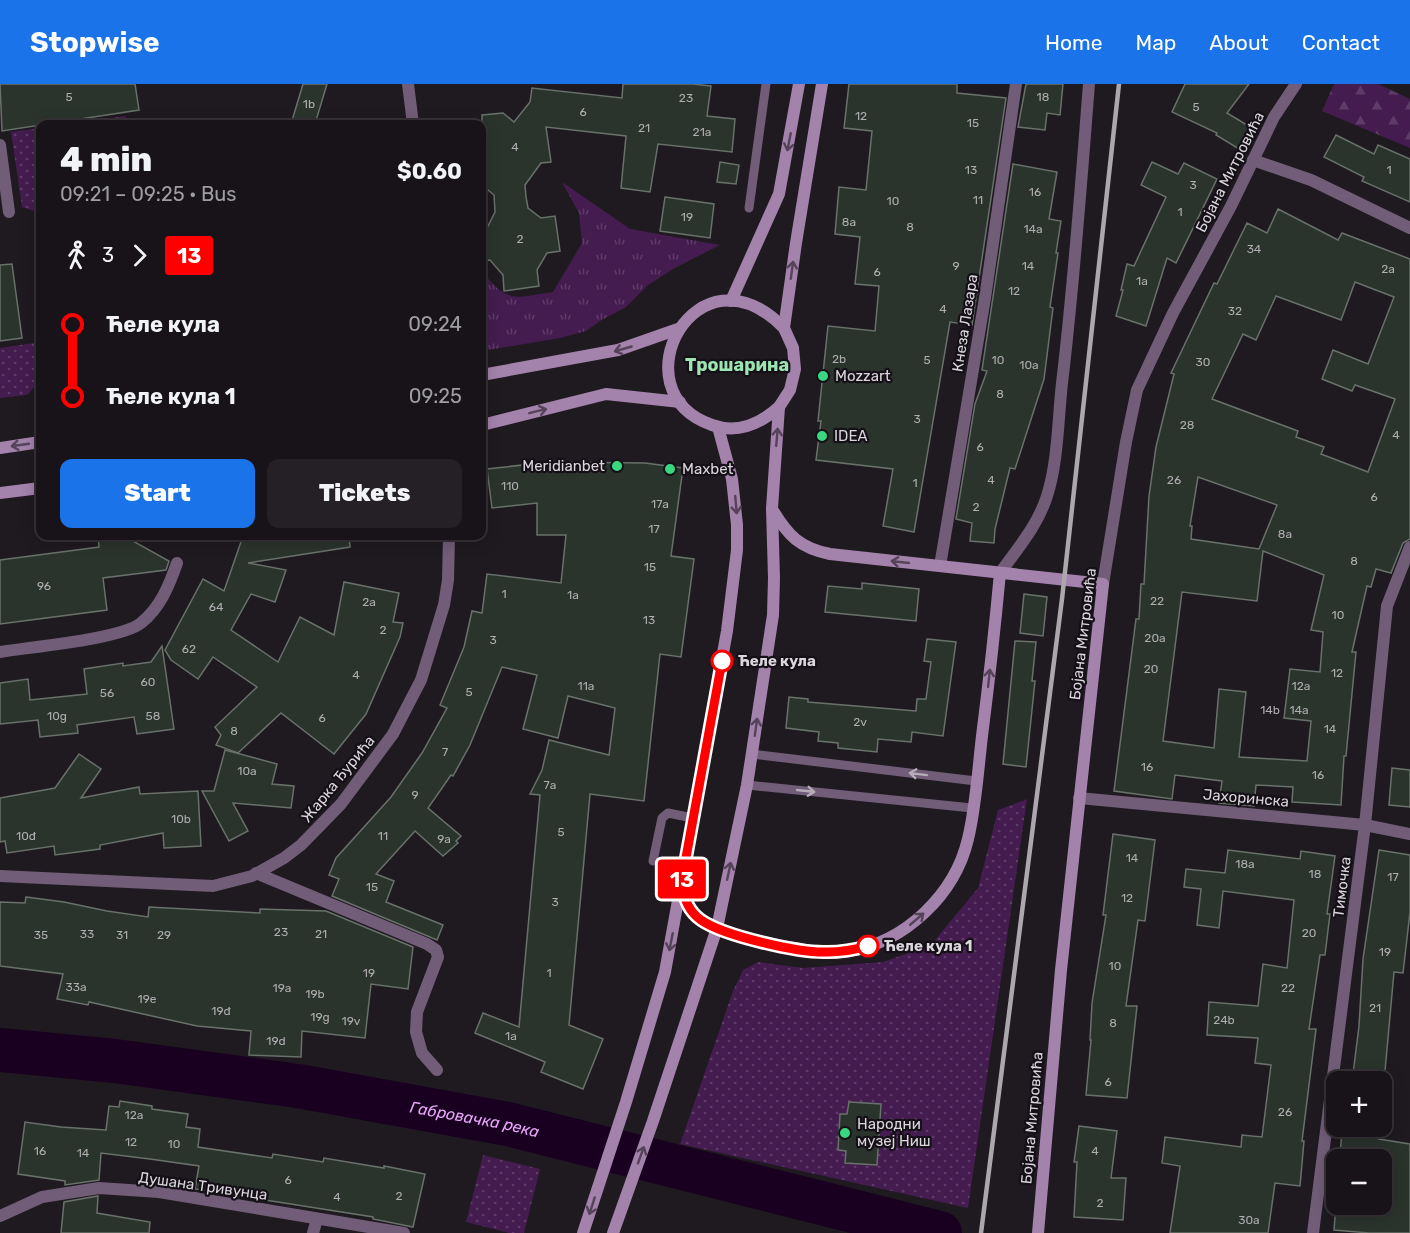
<!DOCTYPE html>
<html lang="en">
<head>
<meta charset="utf-8">
<style>
  body { margin:0; font-family:Rubik,sans-serif; background:#242025; color:#f1f3f6; height:100vh; display:flex; flex-direction:column; font-size:22px; white-space:nowrap }
  * { box-sizing:border-box; margin:0 }
  p { font-size:20px; color:#9e9ea2 }
  .icon { flex:none; width:33px; height:33px; fill:none; stroke:currentColor; stroke-width:2; stroke-linecap:round; stroke-linejoin:round }
  .map { position:relative; flex:1; overflow:hidden }
  .drawer { position:absolute; left:36px; top:36px; width:450px; height:420px; display:flex; flex-direction:column; background:#171318; border-radius:12px; box-shadow:0 3px 15px #0003,0 0 0 2px #363237 }
  .drawer>* { flex:none }
  .badge { padding:0 12px; border-radius:4px; font-size:21px; line-height:39px }
  .tools { position:absolute; left:1326px; top:987px; display:grid; gap:12px }
  .tools a { display:grid; place-items:center; width:66px; height:66px; border-radius:12px; background:#171318; box-shadow:0 3px 15px #0003,0 0 0 2px #363237; font-size:30px }
  .map>.badge { position:absolute; translate:-50% -50%; box-shadow:0 0 0 3px #fff }
  .legs { display:flex; align-items:center; gap:9px; height:66px; padding:0 24px; font-size:20px }
  .legs p { margin-inline-start:auto }
  .summary { display:flex; align-items:center; justify-content:space-between; height:102px; padding:0 24px }
  h1 { font-size:33px; font-weight:800; line-height:45px }
  .cta { display:flex; gap:12px; margin-top:auto; padding:12px 24px }
  .cta a { flex:1; height:69px; border-radius:12px; background:#1a73e8; color:#fff; font-size:24px; font-weight:800; line-height:69px; text-align:center }
  .cta a+a { background:#242025; color:#f1f3f6 }
  ul { padding:0 24px; list-style:none }
  li { display:flex; align-items:center; gap:21px; height:72px; font-size:22px }
  li i { display:grid; place-items:center; width:9px; height:100%; margin:0 8px; background:currentColor }
  li i::after { content:''; width:15px; height:15px; margin:-8px; border:4px solid; border-radius:50%; background:#171318 }
  li p { margin-inline-start:auto }
  li:first-child i { background:linear-gradient(#0000 50%,currentColor 0) }
  li:last-child i { background:linear-gradient(currentColor 50%,#0000 0) }
  header { display:flex; align-items:center; gap:36px; box-sizing:border-box; height:84px; padding:0 30px; background:#1a73e8; color:#fff }
  header strong { font-size:28px }
  nav { display:flex; gap:33px; margin-inline-start:auto; font-size:21px }
  .map>svg:first-child { display:block }
</style>
</head>
<body>
<header>
<strong>Stopwise</strong>
<nav><a>Home</a><a>Map</a><a>About</a><a>Contact</a></nav>
</header>
<div class="map">
<svg width="1410" height="1149" viewBox="0 0 1410 1149">
  <defs>
    <pattern id="grass-tufts" width="24" height="20" patternUnits="userSpaceOnUse" patternTransform="scale(1.5)"><rect width="24" height="20" fill="#441c4f"/><path d="M3 7l-1-3M5 7V3M7 7l1-3M15 17l-1-3M17 17v-4M19 17l1-3" fill="none" stroke="#5e3c68"/></pattern>
    <pattern id="forest-firs" width="22" height="20" patternUnits="userSpaceOnUse" patternTransform="scale(1.5)"><rect width="22" height="20" fill="#441c4f"/><path d="M5 1l3.5 6h-7zM16 11l3.5 6h-7z" fill="#5e3c68"/></pattern>
    <pattern id="park-dots" width="8" height="8" patternUnits="userSpaceOnUse" patternTransform="scale(1.5)"><rect width="8" height="8" fill="#441c4f"/><path d="M2 2h.1M6 6h.1" fill="none" stroke="#5e3c68" stroke-width="1.8" stroke-linecap="round"/></pattern>
  </defs>
  <rect width="100%" height="100%" fill="#1f1920"/>
  <path fill="url(#grass-tufts)" d="M562,98L630,145L720,161L673,185L648,201L626,223L600,237L586,247L560,254L482,267V188H483C508,221 516,213 553,208L582,159L579,129Z"/>
  <path fill="url(#forest-firs)" d="M1334,0H1378L1410,15V64L1322,27Z"/>
  <g fill="url(#park-dots)">
    <path d="M126,32L124,40H65Z"/>
    <path d="M40,44V129L22,123L11,48Z"/>
    <path d="M40,258V297L27,311L0,314V264Z"/>
    <path d="M1027,715L968,1124L680,1060L733,907L743,886L758,878L803,884L883,878L931,861L978,804L998,726Z"/>
    <path d="M483,1071L540,1085L524,1149H509L466,1138Z"/>
  </g>
  <g fill="none" stroke-linecap="round" stroke-linejoin="round">
    <path stroke="#190021" stroke-width="44" id="s1" d="M0,966L115,977L298,1002L508,1040L940,1149"/>
  </g>
  <g fill="#2b332d" stroke="#68716a" stroke-width="1.5" fill-rule="evenodd">
    <path d="M0,0H135L139,26L2,47Z"/>
    <path d="M303,0H327L315,40H291Z"/>
    <path d="M623,0H693L711,2L707,32L735,35L732,68L658,60L650,108L621,104L626,52L546,43L551,78L541,79L525,101L526,113L528,124L541,134L555,132L560,167L547,169L537,186L539,202L504,207L503,191L490,176L482,177V143L488,142L495,128L494,111L482,101V31L503,29L514,38L530,18L532,4L622,14Z"/>
    <path d="M849,0H957V9L1006,14L972,241L950,238L914,448L883,442L893,385L816,376L821,337H818L828,242L875,247L879,202L855,200L860,153L835,150L839,103L866,106L872,47L844,44Z"/>
    <path d="M1026,0H1063L1060,31L1047,29L1045,46L1018,43Z"/>
    <path d="M1185,0H1249L1227,29L1252,44L1239,65L1216,51L1217,49L1172,28Z"/>
    <path d="M1336,51L1374,70L1378,61L1410,75V118L1362,97L1364,93L1324,73Z"/>
    <path d="M720,78L739,81L736,100L717,98Z"/>
    <path d="M1152,78L1178,90L1184,79L1217,95L1176,179L1167,174L1146,242L1116,232L1123,206H1121L1127,180L1134,182L1166,113L1141,101Z"/>
    <path d="M1013,80L1057,88L1049,135L1061,137L1056,169H1058L1050,223L1053,224L1044,295L1015,385L1010,384L995,445L994,459L970,457L972,439L956,435L975,320L987,287L982,286Z"/>
    <path d="M665,113L714,120L710,154L660,147Z"/>
    <path d="M1278,125L1338,156L1342,149L1410,175V455L1403,459L1391,489L1376,485L1371,503L1367,502L1352,568H1356L1346,672H1344L1341,721L1292,718L1293,703L1256,701L1254,722L1219,719L1222,697L1175,691L1172,715L1114,707L1136,535H1139L1141,500H1144L1149,412L1156,363L1174,290L1171,289L1214,199L1217,200L1247,139L1267,149ZM1355,198L1394,213L1368,280L1333,266L1322,295L1352,307L1355,301L1395,315L1368,388L1321,370L1324,363L1296,353L1298,347L1212,315L1243,250L1256,256L1276,212L1341,236ZM1198,393L1277,421L1259,465L1191,455L1192,442H1190ZM1263,467L1324,491L1311,546L1323,548L1320,588L1290,585L1284,634L1311,637L1307,677L1239,673L1246,608L1219,605L1214,664L1163,657L1182,508L1257,517Z"/>
    <path d="M12,180L22,254L0,257V181Z"/>
    <path d="M549,378L645,379L683,384L671,472L694,475L681,573L660,570L644,717L590,710L569,941L603,955L583,1005L541,988L545,978L475,949L483,929L519,943L540,711L530,710L542,686L549,656L609,671L615,624L568,612L558,654L523,645L537,591L502,583L470,661L453,692L451,691L428,724L461,752L456,757L458,759L443,772L415,747L376,790L394,797L386,818L443,841L437,856L332,812L339,795L329,791L336,774L391,713L422,669L447,624L440,621L464,563L472,527L482,529L487,490L561,499L566,451H537V419L492,424L487,385Z"/>
    <path d="M98,452H124L169,477L166,486L103,494L107,526L0,540V476L99,463Z"/>
    <path d="M243,452H349L350,463L248,479L286,486L275,518L251,510L231,546L278,578L300,533L334,551L344,498L399,509L393,538L403,539L400,553L366,630L334,670L281,629L238,669L216,661L221,651L215,643L257,603L213,573L198,595L171,576L165,566L203,495L224,507Z"/>
    <path d="M862,499L919,505L916,537L825,528L828,502L862,505Z"/>
    <path d="M1024,510L1047,513L1043,552L1020,549Z"/>
    <path d="M927,555L956,558L943,652L912,648L911,658L878,655L877,668L838,664V659L818,657L819,648L786,644L789,613L808,615V618L916,627L917,615H926L931,578L924,577Z"/>
    <path d="M1015,557L1036,558L1032,597H1035L1026,683L1003,680Z"/>
    <path d="M162,562L174,645L137,650L134,633L77,641L78,649L40,653L38,636L0,640V599L28,595L30,616L87,610L84,585L123,579V582L151,578Z"/>
    <path d="M225,666L277,680L272,700L294,702L291,724L233,719L248,747L229,757L202,707H214Z"/>
    <path d="M79,670L101,685L81,714L139,703L140,710L198,707L201,762L164,764L163,749L100,761V765L55,771L54,762L7,769L5,757L0,758V714L55,704Z"/>
    <path d="M1392,684L1410,686V723L1389,721Z"/>
    <path d="M1113,750L1155,756L1145,837L1138,836L1126,922H1137L1127,1014L1086,1011L1091,956H1090L1092,919L1106,831H1103Z"/>
    <path d="M1228,766L1300,775L1301,767L1335,772L1327,830H1330L1325,871H1320L1309,945H1316L1302,1057H1304L1300,1102L1275,1099L1268,1149H1170L1180,1082L1162,1079L1165,1053L1241,1063L1242,1051L1262,1053L1271,981L1255,979L1258,954L1207,951L1209,918L1258,922L1263,880L1287,884L1294,816L1223,807L1219,844L1197,841L1201,805L1184,803L1186,785L1225,789Z"/>
    <path d="M1379,766L1410,771V828L1403,889L1394,888L1384,998H1352L1359,942L1363,875Z"/>
    <path d="M26,813L64,818L107,827L148,833L149,823L260,829V825L326,827L413,863L408,905L371,900L365,954L302,947L301,973L249,971L251,947L197,942L89,918L88,921L57,915L63,890L0,882V818L25,819Z"/>
    <path d="M120,1017L152,1022V1025L188,1030L186,1043L200,1045L198,1063L272,1074L273,1070L323,1078L324,1074L384,1084V1082L425,1090L413,1143L373,1135V1133L195,1105L199,1082L150,1075L101,1069L99,1096L65,1101V1097L18,1090L25,1038L61,1043L106,1046L109,1022L119,1023Z"/>
    <path d="M849,1018L881,1020L877,1081L845,1079L846,1067L838,1066L840,1030H847Z"/>
    <path d="M1079,1042L1117,1047L1111,1094H1126L1123,1136L1074,1133L1077,1078H1074Z"/>
    <path d="M1342,1042H1380L1379,1055L1410,1060V1149H1369L1334,1146L1336,1120H1382V1076H1340Z"/>
    <path d="M98,1112L97,1129L150,1138L149,1149H61L64,1118Z"/>
  </g>
  <g fill="none" stroke-linecap="round" stroke-linejoin="round">
    <g stroke="#715d77" stroke-width="9">
      <path d="M749,124L766,0"/>
      <path d="M752,670L976,697"/>
      <path d="M747,701L972,724"/>
      <path d="M653,777L662,734L668,729L693,734"/>
    </g>
    <g stroke="#715d77" stroke-width="12">
      <path d="M408,0L413,40"/>
      <path d="M0,61L9,128"/>
      <path d="M1253,76L1311,96L1410,144"/>
      <path d="M940,482L985,214L1016,0"/>
      <path d="M1000,489C1018,464 1038,441 1047,412C1058,378 1058,335 1062,299C1074,200 1081,100 1089,0"/>
      <path d="M1103,500L1126,358L1137,306L1173,229L1231,122L1274,33L1296,0"/>
      <path d="M0,568C30,563 122,555 141,539C160,524 169,502 177,479"/>
      <path d="M1079,714L1365,741L1410,750"/>
      <path d="M256,789L427,860L436,866L438,873L417,928L416,948L422,969L437,986"/>
      <path d="M0,792L213,802L252,792L284,774L301,761L341,720L393,650L421,596L444,521L448,496L449,452"/>
      <path d="M0,1132L42,1113L99,1104L159,1108L404,1149"/>
      <path d="M313,1149L317,1135"/>
      <path d="M1313,1149L1365,741L1387,522L1410,463"/>
    </g>
    <g stroke="#a382ac" stroke-width="12">
      <path d="M731,217L779,110L799,0"/>
      <path d="M482,291L618,266L678,245"/>
      <path d="M779,323C760,340 737,350 712,341C615,307 697,155 784,244"/>
      <path d="M482,341L606,310L680,318"/>
      <path d="M0,364L40,358"/>
      <path d="M0,409L40,404"/>
      <path d="M772,425C788,452 800,464 830,470L1103,500L1061,886L1038,1149"/>
      <path d="M682,805C684,810 685,817 687,822C702,847 751,856 777,861C801,865 825,871 849,867C906,858 955,810 968,755C976,722 978,686 982,652C989,597 995,543 1000,489"/>
      <path d="M583,1149L626,1018L665,888L727,547L737,466V441L732,395L718,343"/>
      <path d="M613,1149L653,1037L717,844L747,701L773,531L774,494L772,424L779,323L790,306L795,285L793,264L784,244L796,159L822,0"/>
    </g>
    <path stroke="#aca7ad" stroke-width="4.5" d="M981,1149L1062,515L1119,0"/>
  </g>
  <defs><path id="oneway-shaft" d="M-6 0H5M1.5-3L5.5 0L1.5 3" fill="none" stroke-width="1.6" stroke-linecap="round" stroke-linejoin="round" transform="scale(1.5)"/></defs>
  <g stroke="#55435a">
    <use href="#oneway-shaft" transform="translate(789 58) rotate(101)"/>
    <use href="#oneway-shaft" transform="translate(792 186) rotate(-82)"/>
    <use href="#oneway-shaft" transform="translate(623 265) rotate(164)"/>
    <use href="#oneway-shaft" transform="translate(538 327) rotate(-14)"/>
    <use href="#oneway-shaft" transform="translate(777 353) rotate(-85)"/>
    <use href="#oneway-shaft" transform="translate(20 361) rotate(172)"/>
    <use href="#oneway-shaft" transform="translate(736 421) rotate(85)"/>
    <use href="#oneway-shaft" transform="translate(900 478) rotate(-174)"/>
    <use href="#oneway-shaft" transform="translate(989 594) rotate(-84)"/>
    <use href="#oneway-shaft" transform="translate(756 643) rotate(-82)"/>
    <use href="#oneway-shaft" transform="translate(729 787) rotate(-78)"/>
    <use href="#oneway-shaft" transform="translate(917 835) rotate(-40)"/>
    <use href="#oneway-shaft" transform="translate(671 858) rotate(101)"/>
    <use href="#oneway-shaft" transform="translate(641 1071) rotate(-70)"/>
    <use href="#oneway-shaft" transform="translate(592 1122) rotate(108)"/>
  </g>
  <g stroke="#b5acb8">
    <use href="#oneway-shaft" transform="translate(918 690) rotate(-173)"/>
    <use href="#oneway-shaft" transform="translate(806 707) rotate(6)"/>
  </g>
  <g fill="none" stroke-linecap="round" stroke-linejoin="round">
    <g stroke="#fff" stroke-width="14">
      <path id="line-1" d="M722,577L681,801C685,815 688,827 701,836C724,852 799,869 827,868C841,868 854,866 868,862"/>
    </g>
    <use href="#line-1" stroke="#f00" stroke-width="9"/>
  </g>
  <g fill="#38d880" stroke="#151017" stroke-width="2">
    <circle cx="823" cy="292" r="6"/>
    <circle cx="822" cy="352" r="6"/>
    <circle cx="617" cy="382" r="6"/>
    <circle cx="670" cy="385" r="6"/>
    <circle cx="845" cy="1049" r="6"/>
  </g>
  <g fill="#fff" stroke="#f00" stroke-width="3">
    <circle cx="722" cy="577" r="10"/>
    <circle cx="868" cy="862" r="10"/>
  </g>
  <g text-anchor="middle" stroke-width="4.5" stroke-linejoin="round" paint-order="stroke">
    <g font-size="12" fill="#aeadb0">
      <text x="69" y="17">5</text>
      <text x="1043" y="17">18</text>
      <text x="686" y="18">23</text>
      <text x="309" y="24">1b</text>
      <text x="1196" y="27">5</text>
      <text x="583" y="32">6</text>
      <text x="861" y="36">12</text>
      <text x="973" y="43">15</text>
      <text x="644" y="48">21</text>
      <text x="702" y="52">21a</text>
      <text x="515" y="67">4</text>
      <text x="971" y="90">13</text>
      <text x="1389" y="90">1</text>
      <text x="1193" y="105">3</text>
      <text x="1035" y="112">16</text>
      <text x="978" y="120">11</text>
      <text x="893" y="121">10</text>
      <text x="1180" y="132">1</text>
      <text x="687" y="137">19</text>
      <text x="849" y="142">8a</text>
      <text x="910" y="147">8</text>
      <text x="1033" y="149">14a</text>
      <text x="520" y="159">2</text>
      <text x="1254" y="169">34</text>
      <text x="956" y="186">9</text>
      <text x="1028" y="186">14</text>
      <text x="1388" y="189">2a</text>
      <text x="877" y="192">6</text>
      <text x="1142" y="201">1a</text>
      <text x="1014" y="211">12</text>
      <text x="943" y="229">4</text>
      <text x="1235" y="231">32</text>
      <text x="839" y="279">2b</text>
      <text x="927" y="280">5</text>
      <text x="998" y="280">10</text>
      <text x="1203" y="282">30</text>
      <text x="1029" y="285">10a</text>
      <text x="1000" y="314">8</text>
      <text x="917" y="339">3</text>
      <text x="1187" y="345">28</text>
      <text x="1396" y="355">4</text>
      <text x="980" y="367">6</text>
      <text x="991" y="400">4</text>
      <text x="1174" y="400">26</text>
      <text x="915" y="403">1</text>
      <text x="510" y="406">110</text>
      <text x="1374" y="417">6</text>
      <text x="660" y="424">17a</text>
      <text x="976" y="427">2</text>
      <text x="654" y="449">17</text>
      <text x="1285" y="454">8a</text>
      <text x="1354" y="481">8</text>
      <text x="650" y="487">15</text>
      <text x="44" y="506">96</text>
      <text x="504" y="514">1</text>
      <text x="573" y="515">1a</text>
      <text x="1157" y="521">22</text>
      <text x="369" y="522">2a</text>
      <text x="216" y="527">64</text>
      <text x="1338" y="535">10</text>
      <text x="649" y="540">13</text>
      <text x="383" y="550">2</text>
      <text x="1155" y="558">20a</text>
      <text x="493" y="560">3</text>
      <text x="189" y="569">62</text>
      <text x="1151" y="589">20</text>
      <text x="1337" y="593">12</text>
      <text x="356" y="595">4</text>
      <text x="148" y="602">60</text>
      <text x="586" y="606">11a</text>
      <text x="1301" y="606">12a</text>
      <text x="469" y="612">5</text>
      <text x="107" y="613">56</text>
      <text x="1270" y="630">14b</text>
      <text x="1299" y="630">14a</text>
      <text x="57" y="636">10g</text>
      <text x="153" y="636">58</text>
      <text x="322" y="638">6</text>
      <text x="860" y="642">2v</text>
      <text x="1330" y="649">14</text>
      <text x="234" y="651">8</text>
      <text x="445" y="672">7</text>
      <text x="1147" y="687">16</text>
      <text x="247" y="691">10a</text>
      <text x="1318" y="695">16</text>
      <text x="550" y="705">7a</text>
      <text x="415" y="715">9</text>
      <text x="181" y="739">10b</text>
      <text x="561" y="752">5</text>
      <text x="26" y="756">10đ</text>
      <text x="383" y="756">11</text>
      <text x="444" y="759">9a</text>
      <text x="1132" y="778">14</text>
      <text x="1245" y="784">18a</text>
      <text x="1315" y="794">18</text>
      <text x="1393" y="797">17</text>
      <text x="372" y="807">15</text>
      <text x="1127" y="818">12</text>
      <text x="555" y="822">3</text>
      <text x="281" y="852">23</text>
      <text x="1309" y="853">20</text>
      <text x="87" y="854">33</text>
      <text x="321" y="854">21</text>
      <text x="41" y="855">35</text>
      <text x="122" y="855">31</text>
      <text x="164" y="855">29</text>
      <text x="1385" y="872">19</text>
      <text x="1115" y="886">10</text>
      <text x="369" y="893">19</text>
      <text x="549" y="893">1</text>
      <text x="76" y="907">33a</text>
      <text x="282" y="908">19a</text>
      <text x="1288" y="908">22</text>
      <text x="315" y="914">19b</text>
      <text x="147" y="919">19e</text>
      <text x="1375" y="928">21</text>
      <text x="221" y="931">19đ</text>
      <text x="320" y="937">19g</text>
      <text x="1224" y="940">24b</text>
      <text x="351" y="941">19v</text>
      <text x="1113" y="943">8</text>
      <text x="511" y="956">1a</text>
      <text x="276" y="961">19d</text>
      <text x="1108" y="1002">6</text>
      <text x="1285" y="1032">26</text>
      <text x="134" y="1035">12a</text>
      <text x="131" y="1062">12</text>
      <text x="174" y="1064">10</text>
      <text x="40" y="1071">16</text>
      <text x="1095" y="1071">4</text>
      <text x="83" y="1073">14</text>
      <text x="288" y="1100">6</text>
      <text x="399" y="1116">2</text>
      <text x="337" y="1117">4</text>
      <text x="1100" y="1123">2</text>
      <text x="1249" y="1140">30a</text>
    </g>
    <g font-size="15" fill="#dad6db" stroke="#151017">
      <text transform="translate(1230 88) rotate(-63)" y="5">Бојана Митровића</text>
      <text transform="translate(965 239) rotate(-81)" y="5">Кнеза Лазара</text>
      <text transform="translate(1083 550) rotate(-83)" y="5">Бојана Митровића</text>
      <text transform="translate(338 695) rotate(-51)" y="5">Жарка Ђурића</text>
      <text transform="translate(1246 714) rotate(5)" y="5">Јахоринска</text>
      <text transform="translate(1342 803) rotate(-83)" y="5">Тимочка</text>
      <text transform="translate(1032 1034) rotate(-85)" y="5">Бојана Митровића</text>
      <text transform="translate(203 1102) rotate(8)" y="5">Душана Тривунца</text>
    </g>
    <g font-size="15" fill="#dad6db" stroke="#151017" text-anchor="start">
      <text x="835" y="297">Mozzart</text>
      <text x="834" y="357">IDEA</text>
      <text x="605" y="387" text-anchor="end">Meridianbet</text>
      <text x="682" y="390">Maxbet</text>
      <text x="857" y="1045">Народни<tspan x="857" dy="17">музеј Ниш</tspan></text>
    </g>
    <g font-size="15" font-weight="bold" fill="#dad6db" stroke="#151017" text-anchor="start">
      <text x="738" y="582">Ћеле кула</text>
      <text x="884" y="867">Ћеле кула 1</text>
    </g>
    <g font-size="16" font-style="italic" fill="#e8a5fa" stroke="#151017">
      <text dy="6" stroke="none"><textPath href="#s1" startOffset="480">Габровачка река</textPath></text>
    </g>
    <g font-size="18" font-weight="bold" fill="#9ce5b3" stroke="#151017">
      <text x="737" y="287">Трошарина</text>
    </g>
  </g>
</svg>
<div class="tools">
<a>+</a>
<a>−</a>
</div>
<b class="badge" style="left:682px;top:795px;background:#f00;color:#fff">13</b>
<section class="drawer">
<div class="summary"><div><h1>4 min</h1><p>09:21 – 09:25 · Bus</p></div><b>$0.60</b></div>
<div class="legs"><svg class="icon" aria-label="walk" viewBox="0 0 24 24"><circle cx="13" cy="4" r="2"/><path d="M13 8l-2 6 4 7M11 14l-3 7M7 12l3-4h3l4 4"/></svg>3<svg class="icon" aria-label="forward" viewBox="0 0 24 24"><path d="M9 5l7 7-7 7"/></svg><b class="badge" style="background:#f00;color:#fff">13</b></div>
<ul>
<li><i style="color:#f00"></i><b>Ћеле кула</b><p>09:24</p></li>
<li><i style="color:#f00"></i><b>Ћеле кула 1</b><p>09:25</p></li>
</ul>
<div class="cta"><a>Start</a><a>Tickets</a></div>
</section>
</div>
</body>
</html>
